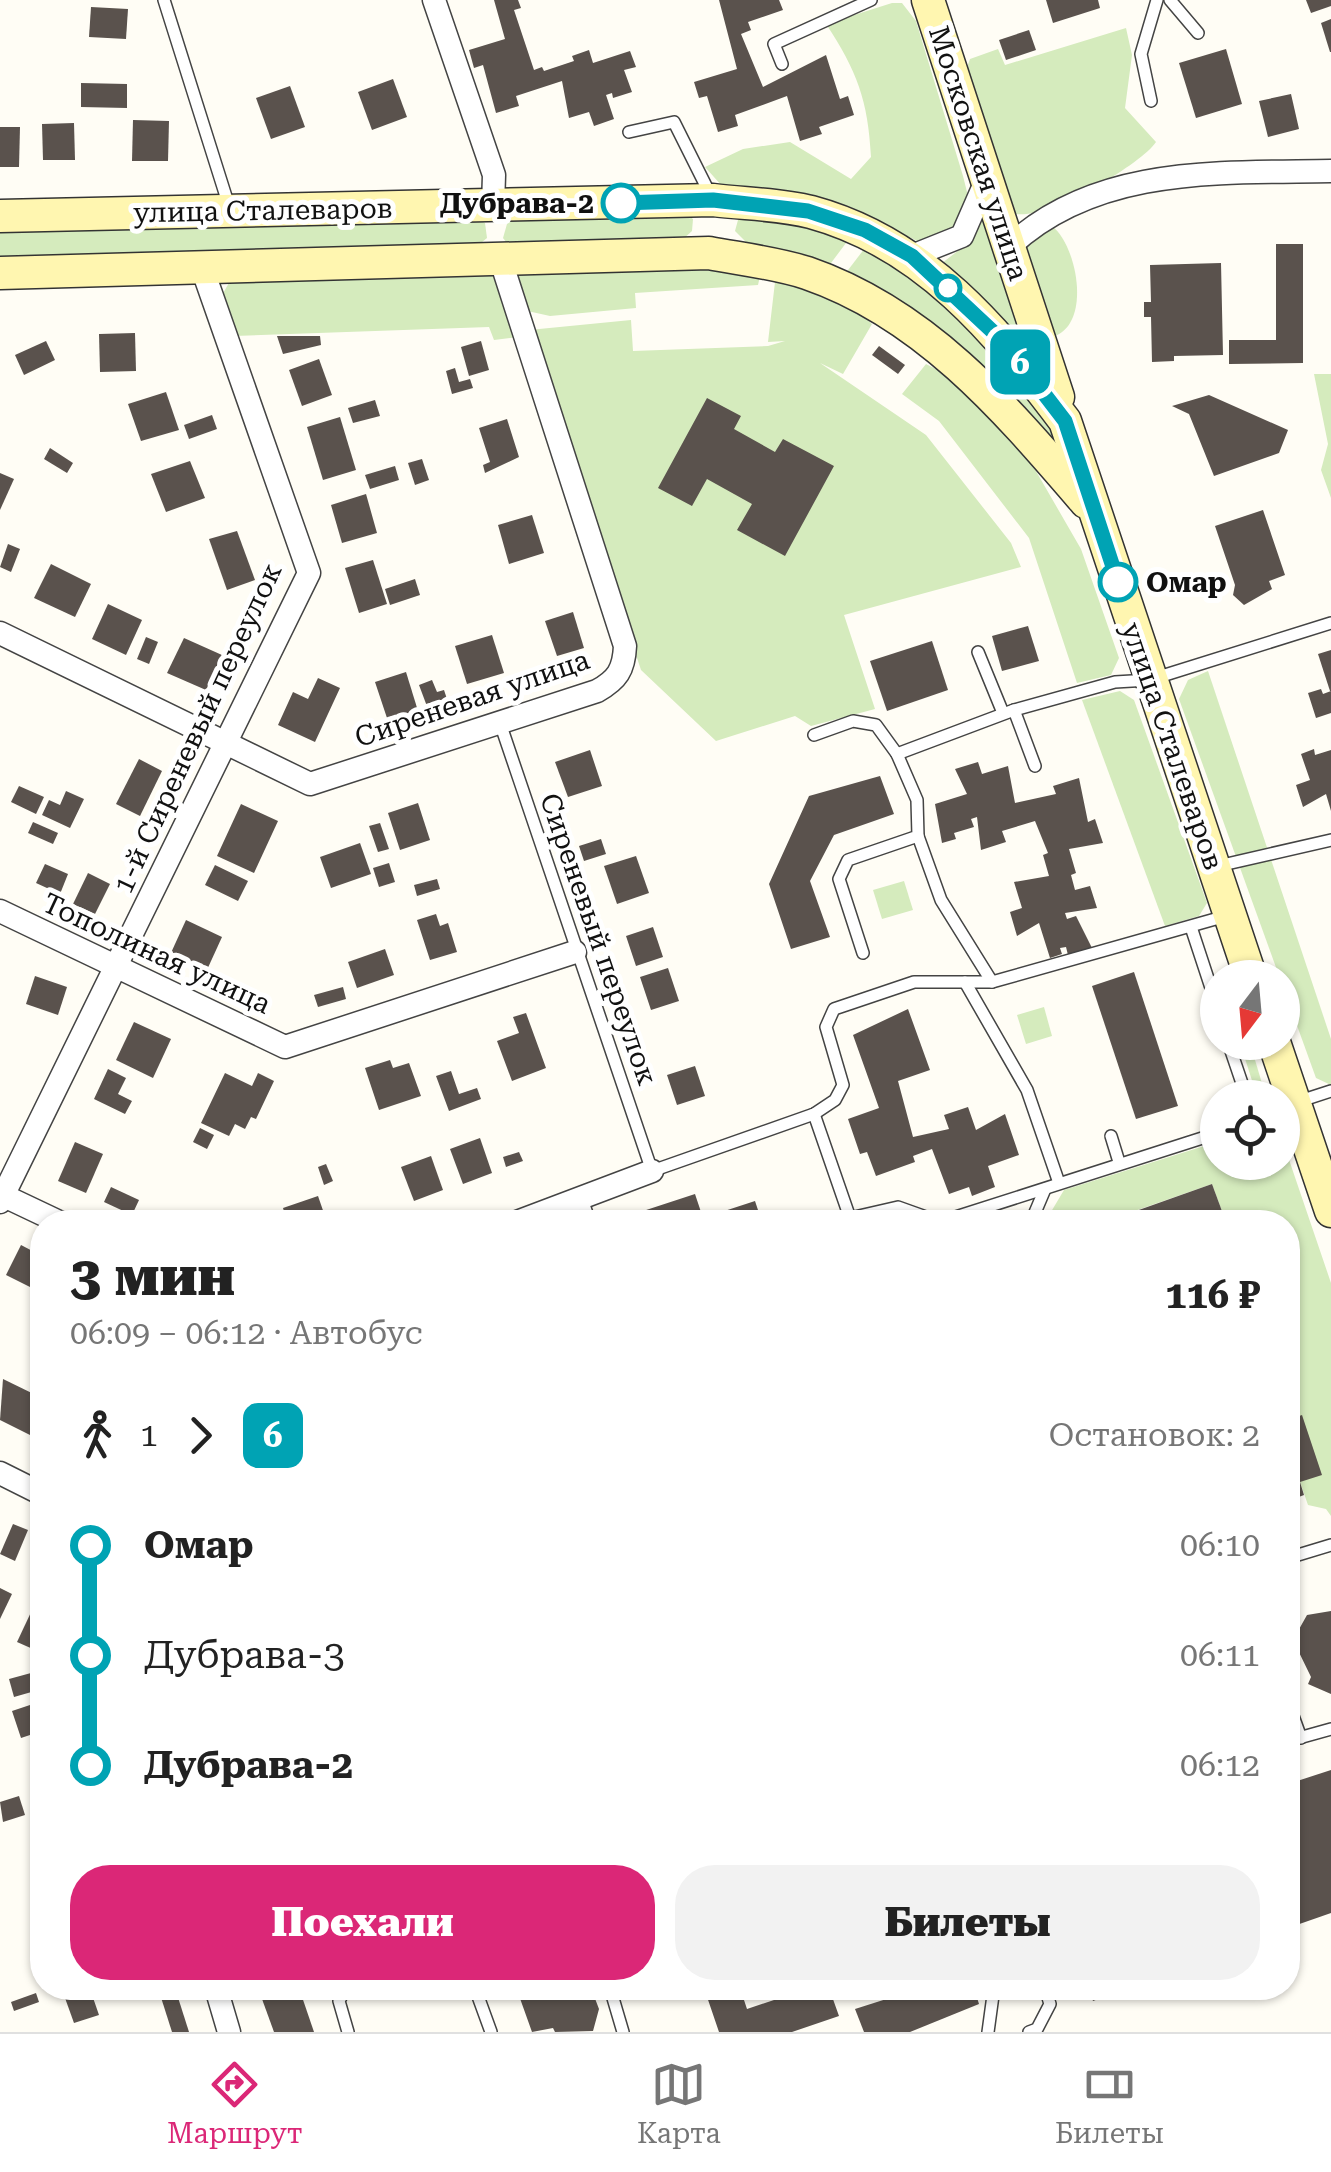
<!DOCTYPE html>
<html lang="ru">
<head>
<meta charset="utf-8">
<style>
  body { margin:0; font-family:"Roboto Serif",serif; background:#f2f2f2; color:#222; height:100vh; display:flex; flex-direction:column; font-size:38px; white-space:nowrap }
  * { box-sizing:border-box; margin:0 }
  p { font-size:32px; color:#767676 }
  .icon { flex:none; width:55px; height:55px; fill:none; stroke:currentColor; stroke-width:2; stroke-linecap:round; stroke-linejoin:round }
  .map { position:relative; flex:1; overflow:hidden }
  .panel { position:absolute; left:30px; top:1210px; width:1270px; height:790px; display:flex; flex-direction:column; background:#fff; border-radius:40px; box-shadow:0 2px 8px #0004 }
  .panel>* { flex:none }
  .badge { padding:0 20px; border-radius:15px; font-size:35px; line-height:65px }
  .needle { width:65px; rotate:196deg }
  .controls { position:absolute; left:1200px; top:960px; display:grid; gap:20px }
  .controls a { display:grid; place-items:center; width:100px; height:100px; border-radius:50%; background:#fff; box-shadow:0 2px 8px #0004; font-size:50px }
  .map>.badge { position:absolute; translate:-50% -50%; box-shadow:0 0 0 5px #fff }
  .legs { display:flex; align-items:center; gap:15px; height:110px; padding:0 40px; font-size:32px }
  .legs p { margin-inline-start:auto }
  .overview { display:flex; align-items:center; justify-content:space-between; height:170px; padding:0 40px }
  h1 { font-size:55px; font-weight:800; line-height:75px }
  .cta { display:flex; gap:20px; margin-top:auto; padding:20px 40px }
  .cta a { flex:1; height:115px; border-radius:40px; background:#db2777; color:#fff; font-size:40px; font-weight:800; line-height:115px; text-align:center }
  .cta a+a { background:#f2f2f2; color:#222 }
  ul { padding:0 40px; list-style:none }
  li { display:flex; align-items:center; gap:35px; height:110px; font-size:38px }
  li i { display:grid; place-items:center; width:15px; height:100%; margin:0 12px; background:currentColor }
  li i::after { content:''; width:25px; height:25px; margin:-12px; border:8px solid; border-radius:50%; background:#fff }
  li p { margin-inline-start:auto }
  li:first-child i { background:linear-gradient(#0000 50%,currentColor 0) }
  li:last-child i { background:linear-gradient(currentColor 50%,#0000 0) }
  .menu { display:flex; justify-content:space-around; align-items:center; height:140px; border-top:2px solid #e0e0e0; background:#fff; font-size:28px; color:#767676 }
  .menu a { display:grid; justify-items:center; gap:5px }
  .menu .current { color:#db2777 }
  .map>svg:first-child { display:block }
</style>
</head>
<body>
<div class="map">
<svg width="1331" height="2032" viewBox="0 0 1331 2032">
  <rect width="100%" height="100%" fill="#fffdf5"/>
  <g fill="#d5ebbd">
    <path d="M892,3H902L916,21L963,176L968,196L954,230L931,241H917L860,212L722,186L705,167L743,149L790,142L851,179L871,157C868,100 857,71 826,24Z"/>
    <path d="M1126,28L1132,55L1125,108L1156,142C1141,165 1040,224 1013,213L966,70L970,59L998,49L1005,65Z"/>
    <path d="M681,210L693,219L692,231L681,241L510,247L503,238L509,217Z"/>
    <path d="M756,212L852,235L828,267L749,245L735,231L738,220Z"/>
    <path d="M983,213L1022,327L1020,335L942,263L963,247Z"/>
    <path d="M472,216L485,223L487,238L476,247L0,259V227Z"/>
    <path d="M1052,226C1077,245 1093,325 1052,337L1025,253L1027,239Z"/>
    <path d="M868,244L904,267L999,352L1055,434L1048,439L845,274Z"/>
    <path d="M671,264L760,276L758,285L635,293L636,308L550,316L523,310L517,275L528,270Z"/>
    <path d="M494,272L518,337L494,340L489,327L234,336L221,297L230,281Z"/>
    <path d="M786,277L852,306L872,324L843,374L820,363L926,435L1011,543L1021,567L844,615L875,709L811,726L795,716L716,741L641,670L529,330L631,320L633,351L768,346L785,341L768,342L775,282Z"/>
    <path d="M926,364L969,386L1018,440L1081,549L1119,658L1111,675L1077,683L1029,538L939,421L902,394Z"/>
    <path d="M1314,374H1331V498L1321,470L1328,444Z"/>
    <path d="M1208,671L1331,1039V1085L1316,1078L1179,699L1188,680Z"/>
    <path d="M1120,691L1134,700L1207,903L1199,916L1165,926L1082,700Z"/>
    <path d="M904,881L913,910L882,919L873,890Z"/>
    <path d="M1044,1007L1052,1036L1026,1044L1017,1015Z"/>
    <path d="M1240,1043H1250L1266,1097L1256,1093Z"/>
    <path d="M1217,1142L1218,1162H1282L1283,1142L1331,1283V1516L1326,1509L1308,1505L1300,1482L1301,1416L1288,1420V1222H1226L1212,1184L1103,1222H1045L1064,1190Z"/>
  </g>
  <g fill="#5a524d">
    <path d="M494,0H518L521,8L514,10L534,70L542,67L544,71L574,61L572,56L589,50L593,63L630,51L636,67L624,70L632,92L613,98L612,93L606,95L614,119L594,126L589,112L569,118L562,81L516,96L519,106L496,113L483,65L474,68L469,50L505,39Z"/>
    <path d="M719,0H779L783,10L748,22L751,30L741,34L763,87L826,55L840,99L848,96L854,115L819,127L822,134L800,141L787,96L735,115L738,126L718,132L707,96L699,98L694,82L737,69Z"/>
    <path d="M1046,0H1098L1100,8L1053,23Z"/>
    <path d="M1306,0H1331V6L1311,13Z"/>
    <path d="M91,7L128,9L126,39L89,37Z"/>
    <path d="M1331,19V52H1330L1321,23Z"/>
    <path d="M1029,30L1036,50L1006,60L999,40Z"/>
    <path d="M1226,49L1242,104L1196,118L1179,63Z"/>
    <path d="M393,79L407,117L372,130L358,92Z"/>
    <path d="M81,83L127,84V108L81,107Z"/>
    <path d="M290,86L305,127L271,139L256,98Z"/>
    <path d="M1291,94L1299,129L1268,137L1259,101Z"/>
    <path d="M133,120L169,121L168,161H132Z"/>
    <path d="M74,123L75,160H43L42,124Z"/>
    <path d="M0,127H20L19,167H0Z"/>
    <path d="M1276,244H1303V363L1229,364V340H1276Z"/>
    <path d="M1221,263L1223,355L1174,356V361L1152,362L1151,317H1144V302H1151L1150,265Z"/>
    <path d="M135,333L136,371L100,372L99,334Z"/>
    <path d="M277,336H320L321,345L283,354Z"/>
    <path d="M46,341L55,360L24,375L15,355Z"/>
    <path d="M481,341L489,370L469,376L461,347Z"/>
    <path d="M879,346L905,365L898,374L872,355Z"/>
    <path d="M319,359L332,395L302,406L289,370Z"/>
    <path d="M455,368L459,382L470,379L473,388L452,394L446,371Z"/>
    <path d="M166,392L179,430L141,441L128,404Z"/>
    <path d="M1209,395L1288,430L1279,453L1214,476L1189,414L1172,406Z"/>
    <path d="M707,398L741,416L734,429L775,452L783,439L834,466L785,556L737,530L752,504L707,479L692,506L658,488Z"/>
    <path d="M375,400L380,416L353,423L348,408Z"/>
    <path d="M212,415L217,429L189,439L184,425Z"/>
    <path d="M340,417L356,470L323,480L307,427Z"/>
    <path d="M507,419L519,457L485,473L483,465L490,462L479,428Z"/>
    <path d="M50,448L73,463L67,473L44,459Z"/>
    <path d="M422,459L429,480L415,485L408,463Z"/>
    <path d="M190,461L205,498L166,512L151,474Z"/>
    <path d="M395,466L399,480L370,489L365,475Z"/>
    <path d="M0,473L14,479L0,510Z"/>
    <path d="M366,494L377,533L342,543L331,505Z"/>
    <path d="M1263,510L1285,575L1269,581L1272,589L1244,605L1233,595L1235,585L1215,526Z"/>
    <path d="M532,515L544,553L509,564L498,525Z"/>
    <path d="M237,531L255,580L227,590L209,539Z"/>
    <path d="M8,544L20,549L11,572L0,567Z"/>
    <path d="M373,560L387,604L359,613L345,568Z"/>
    <path d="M51,564L91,584L75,617L34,598Z"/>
    <path d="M415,579L420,595L390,605L385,589Z"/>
    <path d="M108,604L142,620L126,655L92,639Z"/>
    <path d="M573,612L584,648L557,656L545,621Z"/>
    <path d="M1028,626L1039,661L1002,671L992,636Z"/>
    <path d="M492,635L504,673L467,684L455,646Z"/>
    <path d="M146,637L158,642L149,664L137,659Z"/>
    <path d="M184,638L222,655L206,690L167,673Z"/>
    <path d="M932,641L948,690L887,711L870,661Z"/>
    <path d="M1331,650V691H1330L1318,654Z"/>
    <path d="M406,672L418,711L388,721L375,682Z"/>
    <path d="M318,678L340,688L315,742L278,725L293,692L308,699Z"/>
    <path d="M432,680L437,692L444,690L448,702L428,709L419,685Z"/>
    <path d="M1321,689L1323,694L1331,691V713L1316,718L1308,693Z"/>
    <path d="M1314,749L1315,755L1331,750V811L1326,794L1303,807L1296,785L1310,780L1301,754Z"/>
    <path d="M590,750L602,786L568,797L555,762Z"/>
    <path d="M139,759L162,771L140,816L116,804Z"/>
    <path d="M978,762L982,774L1008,766L1015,803L1056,794L1053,786L1079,778L1088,822L1095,819L1103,843L1069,849L1076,873L1071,875L1075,890L1090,886L1097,908L1065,913L1067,919L1076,916L1092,948L1068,955L1066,947L1060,948L1062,954L1050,958L1039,923L1017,936L1010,912L1022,908L1014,882L1049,876L1043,855L1048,853L1035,821L1002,831L1006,842L981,850L977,817L971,819L974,827L954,833L956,839L942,843L935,804L967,794L955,769Z"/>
    <path d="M880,776L894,814L834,835L810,881L830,937L791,949L769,884L809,796Z"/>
    <path d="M19,786L44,797L36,814L11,802Z"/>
    <path d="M66,791L84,799L70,828L42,815L49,800L60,805Z"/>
    <path d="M418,803L430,840L400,850L388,813Z"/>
    <path d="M241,804L278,821L254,873L217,856Z"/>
    <path d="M33,822L58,833L53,844L28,833Z"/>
    <path d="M380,823L389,849L378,852L369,826Z"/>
    <path d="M601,839L606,854L584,861L579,846Z"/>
    <path d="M360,843L371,874L331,888L320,857Z"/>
    <path d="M636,856L649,893L617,904L604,866Z"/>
    <path d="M389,863L395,882L379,887L373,868Z"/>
    <path d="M45,864L68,874L60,894L36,883Z"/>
    <path d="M215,865L248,881L238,901L205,885Z"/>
    <path d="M88,873L110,884L95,914L73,904Z"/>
    <path d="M437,879L440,889L417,896L414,885Z"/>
    <path d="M436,914L440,926L448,923L457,952L430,960L417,920Z"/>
    <path d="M186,920L222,937L206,972L170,955Z"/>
    <path d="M653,927L663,957L636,966L626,936Z"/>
    <path d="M385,949L394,975L357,988L348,962Z"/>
    <path d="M668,968L679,1001L651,1010L640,977Z"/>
    <path d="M1134,972L1178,1106L1136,1119L1092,986Z"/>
    <path d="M35,976L67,987L58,1015L26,1004Z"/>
    <path d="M343,987L346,999L318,1007L314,995Z"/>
    <path d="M908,1009L930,1070L898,1081L913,1137L949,1129L944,1115L968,1107L976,1130L1005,1114L1019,1155L988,1166L995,1187L972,1196L969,1187L949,1194L932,1149L913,1156L915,1162L876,1176L867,1152L860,1154L848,1119L879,1108L853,1035Z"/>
    <path d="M526,1013L546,1068L512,1081L497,1041L519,1033L513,1017Z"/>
    <path d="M134,1022L171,1039L153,1078L116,1060Z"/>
    <path d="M390,1060L393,1068L409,1063L421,1096L379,1110L365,1068Z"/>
    <path d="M695,1066L705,1096L677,1105L667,1075Z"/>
    <path d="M108,1069L126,1078L118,1094L132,1101L125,1114L94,1099Z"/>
    <path d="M451,1071L459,1094L477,1088L481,1099L449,1111L436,1076Z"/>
    <path d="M225,1073L252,1086L258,1073L274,1081L256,1119L251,1117L245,1129L235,1124L229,1136L201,1123Z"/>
    <path d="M200,1128L214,1135L207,1149L193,1142Z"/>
    <path d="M480,1138L492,1173L463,1184L450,1149Z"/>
    <path d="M75,1142L103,1154L86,1193L58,1181Z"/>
    <path d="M519,1152L523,1161L506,1167L503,1157Z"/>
    <path d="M431,1156L443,1190L414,1201L401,1167Z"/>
    <path d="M326,1164L333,1181L324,1185L318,1167Z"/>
    <path d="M1212,1184L1226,1222H1105Z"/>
    <path d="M111,1187L139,1200L132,1215L104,1202Z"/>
    <path d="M695,1194L703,1218L755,1201L762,1222H640L637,1213Z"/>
    <path d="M318,1196L327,1222H287L283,1208Z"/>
    <path d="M21,1245L42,1256V1293L6,1275Z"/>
    <path d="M3,1379L42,1398V1414L32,1436L0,1420Z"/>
    <path d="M1302,1415L1322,1475L1300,1482L1304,1495L1288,1501V1420Z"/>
    <path d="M13,1524L28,1530L15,1561L0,1554Z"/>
    <path d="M0,1588L12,1594L0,1619Z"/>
    <path d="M33,1608L42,1613V1653L17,1642Z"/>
    <path d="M1331,1611V1694L1308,1684L1311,1677L1293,1640L1307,1615Z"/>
    <path d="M42,1670V1689L14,1697L9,1679Z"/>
    <path d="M42,1701V1731L21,1738L12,1711Z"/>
    <path d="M1331,1770V1913L1288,1928V1784Z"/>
    <path d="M19,1796L25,1815L3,1822L0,1802Z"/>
    <path d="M158,1988H175L189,2032H172Z"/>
    <path d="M258,1988H299L314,2032H274Z"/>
    <path d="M523,1988H591L599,2009L593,2031L555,2032L553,2028L532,2032L517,1990Z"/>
    <path d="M704,1988H740L747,2009L810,1988H829L839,2016L792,2032H719Z"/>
    <path d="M921,1988H974L979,2004L910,2032H864L855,2009Z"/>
    <path d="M1088,1988H1113L1114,1993L1093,2001Z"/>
    <path d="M90,1989L99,2015L74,2023L65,1998Z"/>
    <path d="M36,1993L39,2002L14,2011L11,2002Z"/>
  </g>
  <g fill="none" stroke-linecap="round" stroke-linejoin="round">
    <g stroke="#444" stroke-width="14">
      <g id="lane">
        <path d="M164,0L229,206"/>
        <path d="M1170,0L1198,33"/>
        <path d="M782,64L774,44L871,0"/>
        <path d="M1151,101L1141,54L1157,0"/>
        <path d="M629,132L674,122L711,196"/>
        <path d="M978,652L1003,713"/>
        <path d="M1014,710L1035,766"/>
        <path d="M500,723L652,1171L814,1114L835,1100L843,1085L826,1027L834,1009L914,982H992"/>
        <path d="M814,735L853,721L876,725L897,754L1014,710L1115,682L1149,680L1331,623"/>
        <path d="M918,836L941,900L992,982L1226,916"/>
        <path d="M1218,866L1331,840"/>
        <path d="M1191,927L1218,1009"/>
        <path d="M863,953L839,879L848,860L918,836L917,800L897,754"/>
        <path d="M965,982L1027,1090L1059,1183"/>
        <path d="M1228,1042L1247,1098"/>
        <path d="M1297,1102L1331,1091"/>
        <path d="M814,1114L850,1218"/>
        <path d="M1111,1136L1119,1162"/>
        <path d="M582,1199L590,1222"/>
        <path d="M852,1222L850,1218L898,1207L940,1222"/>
        <path d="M940,1222L1218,1133"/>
        <path d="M1031,1222L1045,1189"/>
        <path d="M1288,1558L1331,1545"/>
        <path d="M1288,1702L1301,1738"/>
        <path d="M1288,1741L1331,1729"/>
        <path d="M346,1988L339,2001L348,2032"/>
        <path d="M475,1988L491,2032"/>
        <path d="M610,1988L623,2032"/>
        <path d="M988,2032L994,1988"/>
        <path d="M1029,2032L1037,2029L1050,2004L1045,1988"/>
      </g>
    </g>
    <g stroke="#444" stroke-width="25">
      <g id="street">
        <path d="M434,0L494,175L493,206"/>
        <path d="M1010,246C1097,165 1221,173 1331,171"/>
        <path d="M912,256L962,236L986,181"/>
        <path d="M0,633L310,784L597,691C617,680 624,670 625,646L500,258"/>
        <path d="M0,911L285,1047L575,952"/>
        <path d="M0,1194L59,1222"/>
        <path d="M0,1202L309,573L201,265"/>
        <path d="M517,1222L652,1171"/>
        <path d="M0,1473L42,1494"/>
        <path d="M216,1988L229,2032"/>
      </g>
    </g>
    <g stroke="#333" stroke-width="35">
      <g id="secondary">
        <path d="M928,0L1058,397"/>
        <path d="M0,216L713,200C745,204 780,204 811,212C925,243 997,331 1065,421L1251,978"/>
        <path d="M0,273L709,253C741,259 776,263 807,273C926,314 1006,409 1086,502"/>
        <path d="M1274,1042L1331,1211"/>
      </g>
    </g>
    <use href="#lane" stroke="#fff" stroke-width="11"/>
    <use href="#street" stroke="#fff" stroke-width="22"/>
    <use href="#secondary" stroke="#fff6b0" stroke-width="32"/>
  </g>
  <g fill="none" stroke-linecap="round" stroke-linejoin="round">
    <g stroke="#fff" stroke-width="22">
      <path id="line-1" d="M621,203L713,200L808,211L865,230L912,256L1006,344L1065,421L1118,582"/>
    </g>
    <use href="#line-1" stroke="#00a3b4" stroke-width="15"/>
  </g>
  <g fill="#fff" stroke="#00a3b4" stroke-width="5">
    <circle cx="621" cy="203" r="18"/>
    <circle cx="948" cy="288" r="12"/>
    <circle cx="1118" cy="582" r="18"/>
  </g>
  <g text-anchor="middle" stroke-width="10" stroke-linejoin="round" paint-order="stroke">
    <g font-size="28" fill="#111" stroke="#fff">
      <text transform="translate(979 153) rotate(72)" y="10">Московская улица</text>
      <text transform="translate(263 210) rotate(-1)" y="10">улица Сталеваров</text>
      <text transform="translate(472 698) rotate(-19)" y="10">Сиреневая улица</text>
      <text transform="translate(197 728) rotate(-65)" y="10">1-й Сиреневый переулок</text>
      <text transform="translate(1173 746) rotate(71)" y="10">улица Сталеваров</text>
      <text transform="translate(599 939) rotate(71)" y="10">Сиреневый переулок</text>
      <text transform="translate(157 953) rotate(25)" y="10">Тополиная улица</text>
    </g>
    <g font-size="28" font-weight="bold" fill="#111" stroke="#fff" text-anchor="end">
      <text x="594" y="213">Дубрава-2</text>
      <text x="1146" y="592" text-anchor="start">Омар</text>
    </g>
  </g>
</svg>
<div class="controls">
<a><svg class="needle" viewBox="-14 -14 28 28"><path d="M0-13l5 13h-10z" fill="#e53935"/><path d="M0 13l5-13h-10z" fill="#767676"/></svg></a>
<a><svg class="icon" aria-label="locate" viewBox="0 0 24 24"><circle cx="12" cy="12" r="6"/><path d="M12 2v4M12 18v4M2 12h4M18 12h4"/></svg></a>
</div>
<b class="badge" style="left:1020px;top:362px;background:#00a3b4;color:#fff">6</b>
<section class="panel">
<div class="overview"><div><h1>3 мин</h1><p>06:09 – 06:12 · Автобус</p></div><b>116 ₽</b></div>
<div class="legs"><svg class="icon" aria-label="walk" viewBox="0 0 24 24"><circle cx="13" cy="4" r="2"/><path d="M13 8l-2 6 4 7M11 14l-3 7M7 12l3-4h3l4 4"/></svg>1<svg class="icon" aria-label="forward" viewBox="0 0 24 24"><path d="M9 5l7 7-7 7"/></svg><b class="badge" style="background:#00a3b4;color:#fff">6</b><p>Остановок: 2</p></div>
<ul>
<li><i style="color:#00a3b4"></i><b>Омар</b><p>06:10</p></li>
<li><i style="color:#00a3b4"></i><span>Дубрава-3</span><p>06:11</p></li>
<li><i style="color:#00a3b4"></i><b>Дубрава-2</b><p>06:12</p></li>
</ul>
<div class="cta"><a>Поехали</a><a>Билеты</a></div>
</section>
</div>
<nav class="menu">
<a class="current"><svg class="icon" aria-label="directions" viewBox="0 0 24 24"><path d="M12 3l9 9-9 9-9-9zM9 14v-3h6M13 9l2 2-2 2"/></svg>Маршрут</a>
<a><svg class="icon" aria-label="map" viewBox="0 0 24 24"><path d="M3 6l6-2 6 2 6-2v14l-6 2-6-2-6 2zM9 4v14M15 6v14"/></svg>Карта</a>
<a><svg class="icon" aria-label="tickets" viewBox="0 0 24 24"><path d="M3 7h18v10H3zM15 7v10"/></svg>Билеты</a>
</nav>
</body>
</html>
